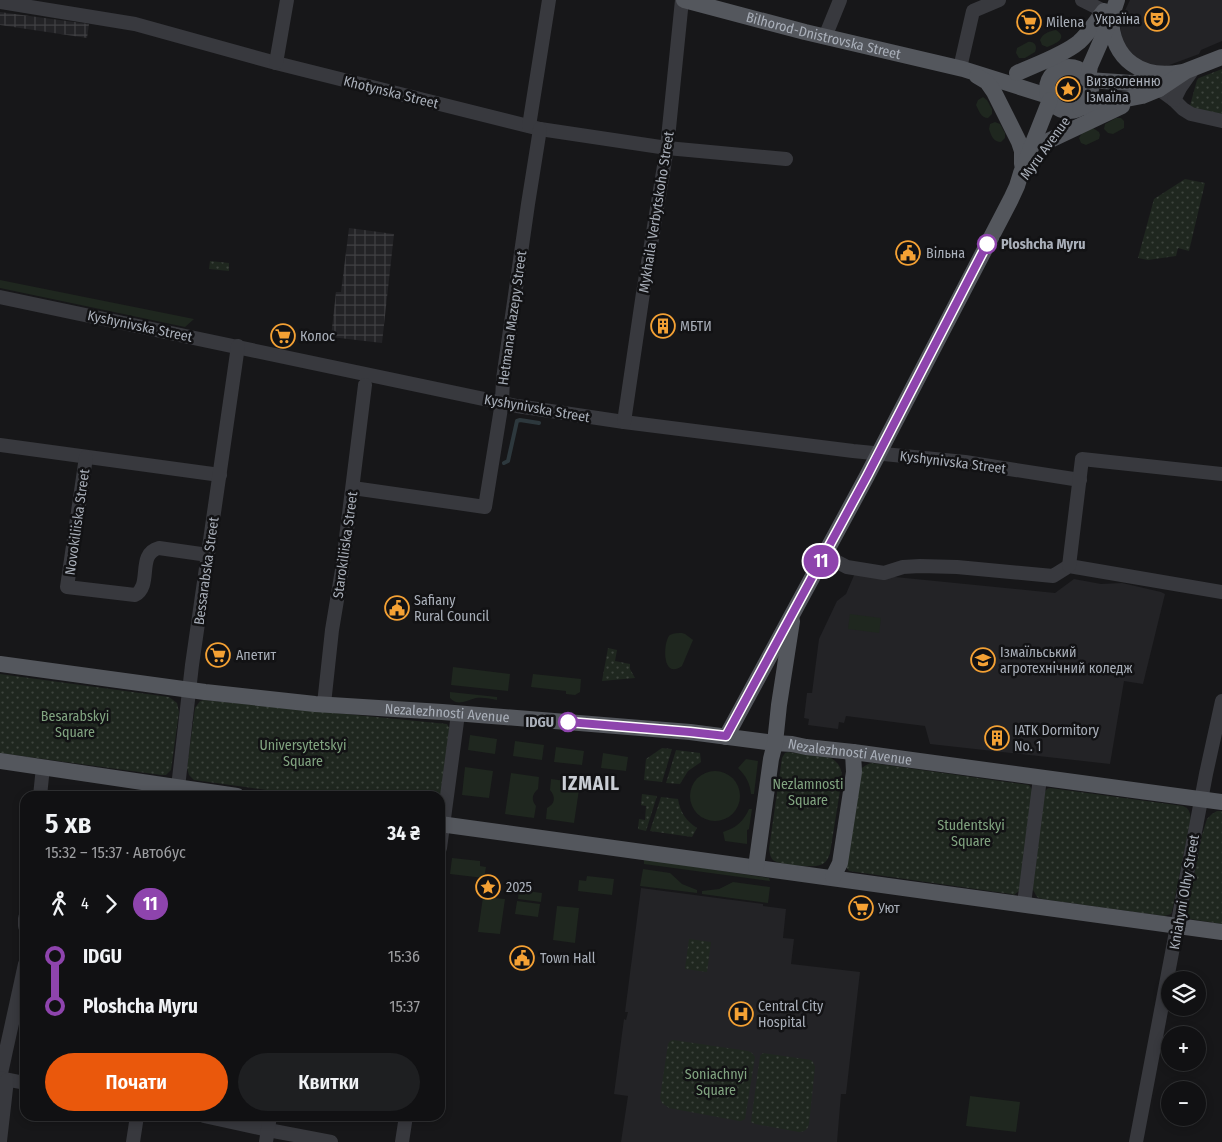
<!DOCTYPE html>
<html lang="uk">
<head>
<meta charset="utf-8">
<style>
  body { margin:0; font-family:"Fira Sans Condensed",sans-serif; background:#1e1f21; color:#f1f3f6; height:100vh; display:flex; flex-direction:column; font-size:19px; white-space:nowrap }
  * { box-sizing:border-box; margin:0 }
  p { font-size:16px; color:#9c9da0 }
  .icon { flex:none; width:28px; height:28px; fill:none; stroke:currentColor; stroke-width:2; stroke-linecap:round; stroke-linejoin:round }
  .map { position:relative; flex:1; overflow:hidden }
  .details { position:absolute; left:20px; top:791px; width:425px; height:330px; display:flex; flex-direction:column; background:#111113; border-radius:15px; box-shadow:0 2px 8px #0003,0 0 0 1px #303133 }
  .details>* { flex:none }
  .badge { padding:0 10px; border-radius:16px; font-size:18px; line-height:32px }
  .buttons { position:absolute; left:1161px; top:971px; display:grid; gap:10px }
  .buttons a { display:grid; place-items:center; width:45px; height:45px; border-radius:50%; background:#111113; box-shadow:0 2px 8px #0003,0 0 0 1px #303133; font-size:25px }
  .map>.badge { position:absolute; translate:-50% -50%; box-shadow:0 0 0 2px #fff }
  .legs { display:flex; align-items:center; gap:8px; height:55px; padding:0 25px; font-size:16px }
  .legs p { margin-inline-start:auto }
  .overview { display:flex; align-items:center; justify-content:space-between; height:85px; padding:0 25px }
  h1 { font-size:28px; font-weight:600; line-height:38px }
  .button { display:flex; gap:10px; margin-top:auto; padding:10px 25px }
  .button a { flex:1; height:58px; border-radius:30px; background:#ea580c; color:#fff; font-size:20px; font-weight:600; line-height:58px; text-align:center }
  .button a+a { background:#1e1f21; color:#f1f3f6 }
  ul { padding:0 25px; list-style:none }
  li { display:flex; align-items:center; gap:18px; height:50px; font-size:19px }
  li i { display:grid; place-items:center; width:8px; height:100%; margin:0 6px; background:currentColor }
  li i::after { content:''; width:12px; height:12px; margin:-6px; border:4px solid; border-radius:50%; background:#111113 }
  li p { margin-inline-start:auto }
  li:first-child i { background:linear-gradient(#0000 50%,currentColor 0) }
  li:last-child i { background:linear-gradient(currentColor 50%,#0000 0) }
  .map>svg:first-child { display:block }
</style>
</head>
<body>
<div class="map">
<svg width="1222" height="1142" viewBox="0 0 1222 1142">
  <defs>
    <pattern id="industrial-grid" width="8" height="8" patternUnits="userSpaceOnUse" patternTransform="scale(1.25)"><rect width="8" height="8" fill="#232326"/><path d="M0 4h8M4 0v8" fill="none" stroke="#404043"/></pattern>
    <pattern id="park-dots" width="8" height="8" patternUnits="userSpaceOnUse" patternTransform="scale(1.25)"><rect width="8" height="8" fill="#1f271f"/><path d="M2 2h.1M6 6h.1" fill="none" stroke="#3d443d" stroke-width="1.8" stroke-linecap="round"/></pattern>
  </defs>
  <rect width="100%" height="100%" fill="#171719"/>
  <g fill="#232326">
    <path d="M1130,0H1222V41L1201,50L1199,54L1164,67L1145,66L1123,44L1120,25L1121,19Z"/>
    <path d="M855,573L1055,593L1074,579L1101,584L1122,583L1161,592L1165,594L1143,684L1124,681L1110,764L930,744L925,726L846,716L844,723L839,722L838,729L808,725L809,719L804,718L807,693H812L819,639L837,601L846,594Z"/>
    <path d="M641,888L763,904V906L786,909L783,938L794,939L791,964L860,972L846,1094H841L837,1142H621L628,1096L614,1094L624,1019L626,1020L628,1012H625Z"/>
  </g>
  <g fill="url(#industrial-grid)">
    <path d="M0,12L89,24L87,38L0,25Z"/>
    <path d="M349,228L394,234L382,343L331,337L336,292H341Z"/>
  </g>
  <g fill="#1f271f">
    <path d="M1056,30C1069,38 1055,44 1047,47L1042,45L1040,40C1042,34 1049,31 1056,30Z"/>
    <path d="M1028,42C1034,41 1038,46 1035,52L1025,58H1019L1016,53L1017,48Z"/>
    <path d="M983,97L987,100L992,109V114L988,118C981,118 979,111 976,105L978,100Z"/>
    <path d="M1116,118H1121L1124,121V128L1113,134L1108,133L1104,129L1105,124Z"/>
    <path d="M995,122L1000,124L1005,133V138L1001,142C993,142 991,135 989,129L990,124Z"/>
    <path d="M1093,128L1099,132L1100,135L1099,139L1086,145L1081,143L1079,138L1082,133Z"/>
    <path d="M0,280L194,319L185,327L0,288Z"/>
    <path d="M850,614L881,618L879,633L848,629Z"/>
    <path d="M682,633L685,634L693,640L682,666C661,681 663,640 670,635C674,633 678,633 682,633Z"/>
    <path d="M453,667L510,674L508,691L451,685Z"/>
    <path d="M533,674L581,679L580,692L575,695L566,694V691L531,687Z"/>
    <path d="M450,692L497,697V700C491,699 483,697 476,698C467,700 458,707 450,698Z"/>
    <path d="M470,735L497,739L495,754L468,750Z"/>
    <path d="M515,741L544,745L542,760L513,756Z"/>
    <path d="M556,747L584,751L582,765L554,762Z"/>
    <path d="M603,753L628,757L626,771L601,768Z"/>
    <path d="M746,759L758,761L754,794H751C750,783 746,776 738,768Z"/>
    <path d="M465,767L493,771L489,798L462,795Z"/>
    <circle cx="715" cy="796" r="25"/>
    <path d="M511,773L539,777L538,789C532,794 531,800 536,806L534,818L505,814Z"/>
    <path d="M551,779L580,783L574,823L546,819L547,808C555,804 556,797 550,790Z"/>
    <path d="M749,809H752L749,829L747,830V844L725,841L723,832C736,828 744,821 749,809Z"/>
    <path d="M452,858L480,861V866L486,867L484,878L450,874Z"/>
    <path d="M644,859L769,878L770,881L644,864Z"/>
    <path d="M643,869L670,873L682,884L697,890V893L640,886Z"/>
    <path d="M587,876L614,879L612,895L578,891L579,880L586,881Z"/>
    <path d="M733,882L770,887L768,903L702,894V891L719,889Z"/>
    <path d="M519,890L542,893L541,902L518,899Z"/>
    <path d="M483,897L505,899L500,934L478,932Z"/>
    <path d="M517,901L540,904L538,917L515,914Z"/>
    <path d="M557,906L579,908L575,943L553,940Z"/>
    <path d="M970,1096L1020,1102L1016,1132L966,1126Z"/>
  </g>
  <g fill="url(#park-dots)">
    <path d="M1222,69V116L1194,109L1190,106L1191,102L1197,80L1199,78Z"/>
    <path d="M1185,179L1205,183L1189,251L1178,248L1176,256L1148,260L1138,258L1154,199Z"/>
    <path d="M210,261L229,263V271L209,269Z"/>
    <path d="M608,648L617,650L615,661L630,664V669L635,678L602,681Z"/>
    <path d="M0,674L169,697L177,703L179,712L171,770L166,775H161L0,753Z"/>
    <path d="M204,700L447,724L450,729L440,807V796H310L194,780L189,775L187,768L195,708L200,701Z"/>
    <path d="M662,748L672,749L662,782L644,780L646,759Z"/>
    <path d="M676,750L700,753L701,762L688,771L680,784L666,783Z"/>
    <path d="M788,752L831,758C839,763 842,769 842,778L830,853C828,859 826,863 820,865C813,868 779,865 773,860C770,857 770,853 769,849L782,758L785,753Z"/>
    <path d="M872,763L1029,785L1033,791L1019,891L1014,895L1011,894L849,871L846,867L857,771C862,769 865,764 872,763Z"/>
    <path d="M1050,788L1183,806C1190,809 1191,814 1190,822L1173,907L1171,914L1164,916L1042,899L1037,897L1032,888L1043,794L1047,789Z"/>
    <path d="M642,794L657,796L646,831L638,829L639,819L645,820L646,806L641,805Z"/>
    <path d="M661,797L678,799C680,812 686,821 697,828L692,837L650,831Z"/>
    <path d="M1217,811H1222V924L1190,919L1187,917V913L1202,835L1207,819L1212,814Z"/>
    <path d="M689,939L711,942L707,972L685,969Z"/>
    <path d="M673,1040L748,1051L752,1053L755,1057L745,1119L741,1121H739L669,1108L662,1103L660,1098L668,1044L670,1041Z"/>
    <path d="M763,1053L811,1060L813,1062L815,1067L809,1124C808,1129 805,1132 799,1132L755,1124L751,1122L760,1056Z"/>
  </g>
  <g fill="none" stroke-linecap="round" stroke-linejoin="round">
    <path stroke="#2d383d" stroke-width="4" d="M504,463L508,461L517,421L520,420L539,423"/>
    <g stroke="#38393e" stroke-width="14">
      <path d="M1082,0L1104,11"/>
      <path d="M0,2L135,24L276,63L540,129L667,148L786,159"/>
      <path d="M825,37L840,0"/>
      <path d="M276,63L287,0"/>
      <path d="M960,68L973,11L999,0"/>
      <path d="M1159,89L1174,100L1183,109L1191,114L1222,121"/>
      <path d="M1174,100L1180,88L1194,68"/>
      <path d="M529,126L549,0"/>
      <path d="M0,297L517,406L624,422L853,451L965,462L1080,480"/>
      <path d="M624,422L643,293L667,148L682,0"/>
      <path d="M0,445L220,475"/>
      <path d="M86,457L67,587L135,595C153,585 136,554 159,548L208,555"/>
      <path d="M353,488L485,507L502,402L503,379L528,204L540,129"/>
      <path d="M824,555L847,567L884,573L903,567L920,566L957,567L1053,576L1069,566L1222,592"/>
      <path d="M1069,566L1082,459L1222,474"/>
      <path d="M324,704L332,630L342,570L365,385"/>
      <path d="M40,796L43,767"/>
      <path d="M177,796L192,665L238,346"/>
      <path d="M440,848L458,714"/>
      <path d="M1024,904L1040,778"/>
      <path d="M25,918V926"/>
      <path d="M0,1078L25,964"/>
      <path d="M0,1078L25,1083"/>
      <path d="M204,1116L268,1130L331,1142"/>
      <path d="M0,1141L7,1080"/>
      <path d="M133,1142L137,1116"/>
      <path d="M266,1142L270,1116"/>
      <path d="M402,1142L406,1116"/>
      <path d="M1136,1142L1206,774L1222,701"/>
    </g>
    <g stroke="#54575d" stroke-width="16">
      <path id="s1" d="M684,0L805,32L963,69L1048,96"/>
      <path d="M1111,18C1112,60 1142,80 1182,72"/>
      <circle cx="1069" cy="89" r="22"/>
      <path d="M1017,73C1035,65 1065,54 1079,42C1089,33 1096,21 1104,11"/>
      <path d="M977,76L987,82L994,92L1019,142L1022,151V164"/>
      <path d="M1088,78L1090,66L1111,18L1117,0"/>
      <path d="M1088,80L1132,83L1146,82L1159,89"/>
      <path d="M1080,108L1142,96L1159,89L1186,71L1222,57"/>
      <path d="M1048,141L1122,106"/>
      <path id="s2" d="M0,664L205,692L315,704L442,712L690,732L775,743L792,744L806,747L853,752L1222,802"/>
      <path d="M726,737L867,476L1011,199L1017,186L1021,173L1050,100"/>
      <path d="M0,761L237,796"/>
      <path d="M440,824L1222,932"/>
      <path d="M756,867L771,759L775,743L779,705L792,621"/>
      <path d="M833,877L840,863L854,772L853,752"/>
    </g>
  </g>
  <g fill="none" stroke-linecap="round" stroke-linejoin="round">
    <g stroke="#fff" stroke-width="11">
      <path id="line-1" d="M568,722L690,732L726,736L867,476L987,244"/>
    </g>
    <use href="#line-1" stroke="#8e44ad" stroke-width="8"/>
  </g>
  <defs>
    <g id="theatre-ring" transform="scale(1.25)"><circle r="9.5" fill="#121214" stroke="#f4a134" stroke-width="1.5"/><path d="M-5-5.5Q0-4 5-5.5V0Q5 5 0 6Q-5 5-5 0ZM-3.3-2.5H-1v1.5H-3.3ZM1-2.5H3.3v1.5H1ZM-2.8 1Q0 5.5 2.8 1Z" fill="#f4a134"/></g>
    <g id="supermarket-ring" transform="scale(1.25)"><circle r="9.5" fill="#121214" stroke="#f4a134" stroke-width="1.5"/><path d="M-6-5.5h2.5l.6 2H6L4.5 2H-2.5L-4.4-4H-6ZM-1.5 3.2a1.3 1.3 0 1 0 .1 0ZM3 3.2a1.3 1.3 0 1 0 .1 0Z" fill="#f4a134"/></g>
    <g id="sight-ring" transform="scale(1.25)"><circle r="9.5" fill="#121214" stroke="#f4a134" stroke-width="1.5"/><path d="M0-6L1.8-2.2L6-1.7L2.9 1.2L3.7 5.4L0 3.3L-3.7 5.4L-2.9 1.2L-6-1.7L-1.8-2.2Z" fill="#f4a134"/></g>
    <g id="civic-ring" transform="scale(1.25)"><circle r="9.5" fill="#121214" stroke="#f4a134" stroke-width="1.5"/><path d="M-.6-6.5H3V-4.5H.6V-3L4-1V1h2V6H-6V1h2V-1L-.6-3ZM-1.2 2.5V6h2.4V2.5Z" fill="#f4a134"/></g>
    <g id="building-ring" transform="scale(1.25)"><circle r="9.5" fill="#121214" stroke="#f4a134" stroke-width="1.5"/><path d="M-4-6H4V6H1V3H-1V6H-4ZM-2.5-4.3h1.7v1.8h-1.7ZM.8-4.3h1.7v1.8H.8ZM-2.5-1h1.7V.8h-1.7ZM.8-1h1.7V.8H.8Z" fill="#f4a134"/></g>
    <g id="university-ring" transform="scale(1.25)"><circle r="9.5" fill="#121214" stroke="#f4a134" stroke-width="1.5"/><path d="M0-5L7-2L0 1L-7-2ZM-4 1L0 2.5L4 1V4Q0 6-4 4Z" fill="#f4a134"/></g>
    <g id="hospital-ring" transform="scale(1.25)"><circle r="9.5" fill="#121214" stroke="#f4a134" stroke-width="1.5"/><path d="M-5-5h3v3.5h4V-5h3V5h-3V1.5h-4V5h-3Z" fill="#f4a134"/></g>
  </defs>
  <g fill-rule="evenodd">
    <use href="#theatre-ring" x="1157" y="19"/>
    <use href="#supermarket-ring" x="1029" y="22"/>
    <use href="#sight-ring" x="1068" y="89"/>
    <use href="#civic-ring" x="908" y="253"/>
    <use href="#building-ring" x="663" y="326"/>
    <use href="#supermarket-ring" x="283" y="336"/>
    <use href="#civic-ring" x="397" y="608"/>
    <use href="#supermarket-ring" x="218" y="655"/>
    <use href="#university-ring" x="983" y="660"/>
    <use href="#building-ring" x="997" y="738"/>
    <use href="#sight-ring" x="488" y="887"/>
    <use href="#supermarket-ring" x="861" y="908"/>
    <use href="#civic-ring" x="522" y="958"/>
    <use href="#hospital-ring" x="741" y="1014"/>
  </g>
  <g fill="#fff" stroke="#8e44ad" stroke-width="2.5">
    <circle cx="987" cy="244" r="9"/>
    <circle cx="568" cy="722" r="9"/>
  </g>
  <g text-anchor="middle" stroke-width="5" stroke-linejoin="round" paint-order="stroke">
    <g font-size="14" fill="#a9afb9" stroke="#121214" text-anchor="start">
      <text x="1140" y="24" text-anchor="end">Україна</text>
      <text x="1046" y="27">Milena</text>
      <text x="1086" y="86">Визволенню<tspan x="1086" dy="16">Ізмаїла</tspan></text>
      <text x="926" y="258">Вільна</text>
      <text x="680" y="331">МБТИ</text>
      <text x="300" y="341">Колос</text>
      <text x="414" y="605">Safiany<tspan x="414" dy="16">Rural Council</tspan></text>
      <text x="1000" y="657">Ізмаїльський<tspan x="1000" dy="16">агротехнічний коледж</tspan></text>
      <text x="236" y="660">Апетит</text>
      <text x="1014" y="735">IATK Dormitory<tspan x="1014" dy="16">No. 1</tspan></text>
      <text x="506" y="892">2025</text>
      <text x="878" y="913">Уют</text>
      <text x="540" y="963">Town Hall</text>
      <text x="758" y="1011">Central City<tspan x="758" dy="16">Hospital</tspan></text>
    </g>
    <g font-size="14" fill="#a9afb9" stroke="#121214">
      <text dy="5" stroke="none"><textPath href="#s1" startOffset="144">Bilhorod-Dnistrovska Street</textPath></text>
      <text transform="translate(391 92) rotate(14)" y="5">Khotynska Street</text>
      <text transform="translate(1045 148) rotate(-54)" y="5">Myru Avenue</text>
      <text transform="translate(656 212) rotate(-81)" y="5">Mykhaila Verbytskoho Street</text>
      <text transform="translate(512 318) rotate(-82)" y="5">Hetmana Mazepy Street</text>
      <text transform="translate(140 326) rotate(12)" y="5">Kyshynivska Street</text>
      <text transform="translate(537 408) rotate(10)" y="5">Kyshynivska Street</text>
      <text transform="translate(953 462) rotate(7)" y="5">Kyshynivska Street</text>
      <text transform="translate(77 522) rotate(-82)" y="5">Novokiliiska Street</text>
      <text transform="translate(345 545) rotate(-82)" y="5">Starokiliiska Street</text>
      <text transform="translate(206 571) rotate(-82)" y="5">Bessarabska Street</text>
      <text dy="5" stroke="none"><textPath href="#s2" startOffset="450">Nezalezhnosti Avenue</textPath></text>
      <text dy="5" stroke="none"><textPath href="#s2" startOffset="855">Nezalezhnosti Avenue</textPath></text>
      <text transform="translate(1184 892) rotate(-80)" y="5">Kniahyni Olhy Street</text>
    </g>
    <g font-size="14" font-weight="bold" fill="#a9afb9" stroke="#121214" text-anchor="start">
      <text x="1001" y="249">Ploshcha Myru</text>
      <text x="554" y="727" text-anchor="end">IDGU</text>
    </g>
    <g font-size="14" fill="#81a480" stroke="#121214">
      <text x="75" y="721">Besarabskyi<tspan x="75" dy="16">Square</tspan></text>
      <text x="303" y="750">Universytetskyi<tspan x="303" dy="16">Square</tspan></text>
      <text x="808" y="789">Nezlamnosti<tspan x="808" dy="16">Square</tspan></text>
      <text x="971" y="830">Studentskyi<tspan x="971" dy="16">Square</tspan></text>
      <text x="716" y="1079">Soniachnyi<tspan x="716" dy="16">Square</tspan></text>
    </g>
    <g font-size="19" font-weight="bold" letter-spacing="1" fill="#caced5" stroke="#121214">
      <text x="591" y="790">IZMAIL</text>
    </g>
  </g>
</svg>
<div class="buttons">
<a><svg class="icon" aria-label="layers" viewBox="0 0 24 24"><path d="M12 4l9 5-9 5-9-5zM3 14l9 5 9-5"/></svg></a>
<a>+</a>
<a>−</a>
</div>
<b class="badge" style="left:821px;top:561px;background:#8e44ad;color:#fff">11</b>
<section class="details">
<div class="overview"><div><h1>5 хв</h1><p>15:32 – 15:37 · Автобус</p></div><b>34 ₴</b></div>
<div class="legs"><svg class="icon" aria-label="walk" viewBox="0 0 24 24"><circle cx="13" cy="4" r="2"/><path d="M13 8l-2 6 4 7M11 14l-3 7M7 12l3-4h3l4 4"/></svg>4<svg class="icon" aria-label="forward" viewBox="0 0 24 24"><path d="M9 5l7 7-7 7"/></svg><b class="badge" style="background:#8e44ad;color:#fff">11</b></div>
<ul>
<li><i style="color:#8e44ad"></i><b>IDGU</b><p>15:36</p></li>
<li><i style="color:#8e44ad"></i><b>Ploshcha Myru</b><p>15:37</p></li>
</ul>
<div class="button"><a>Почати</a><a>Квитки</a></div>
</section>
</div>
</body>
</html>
